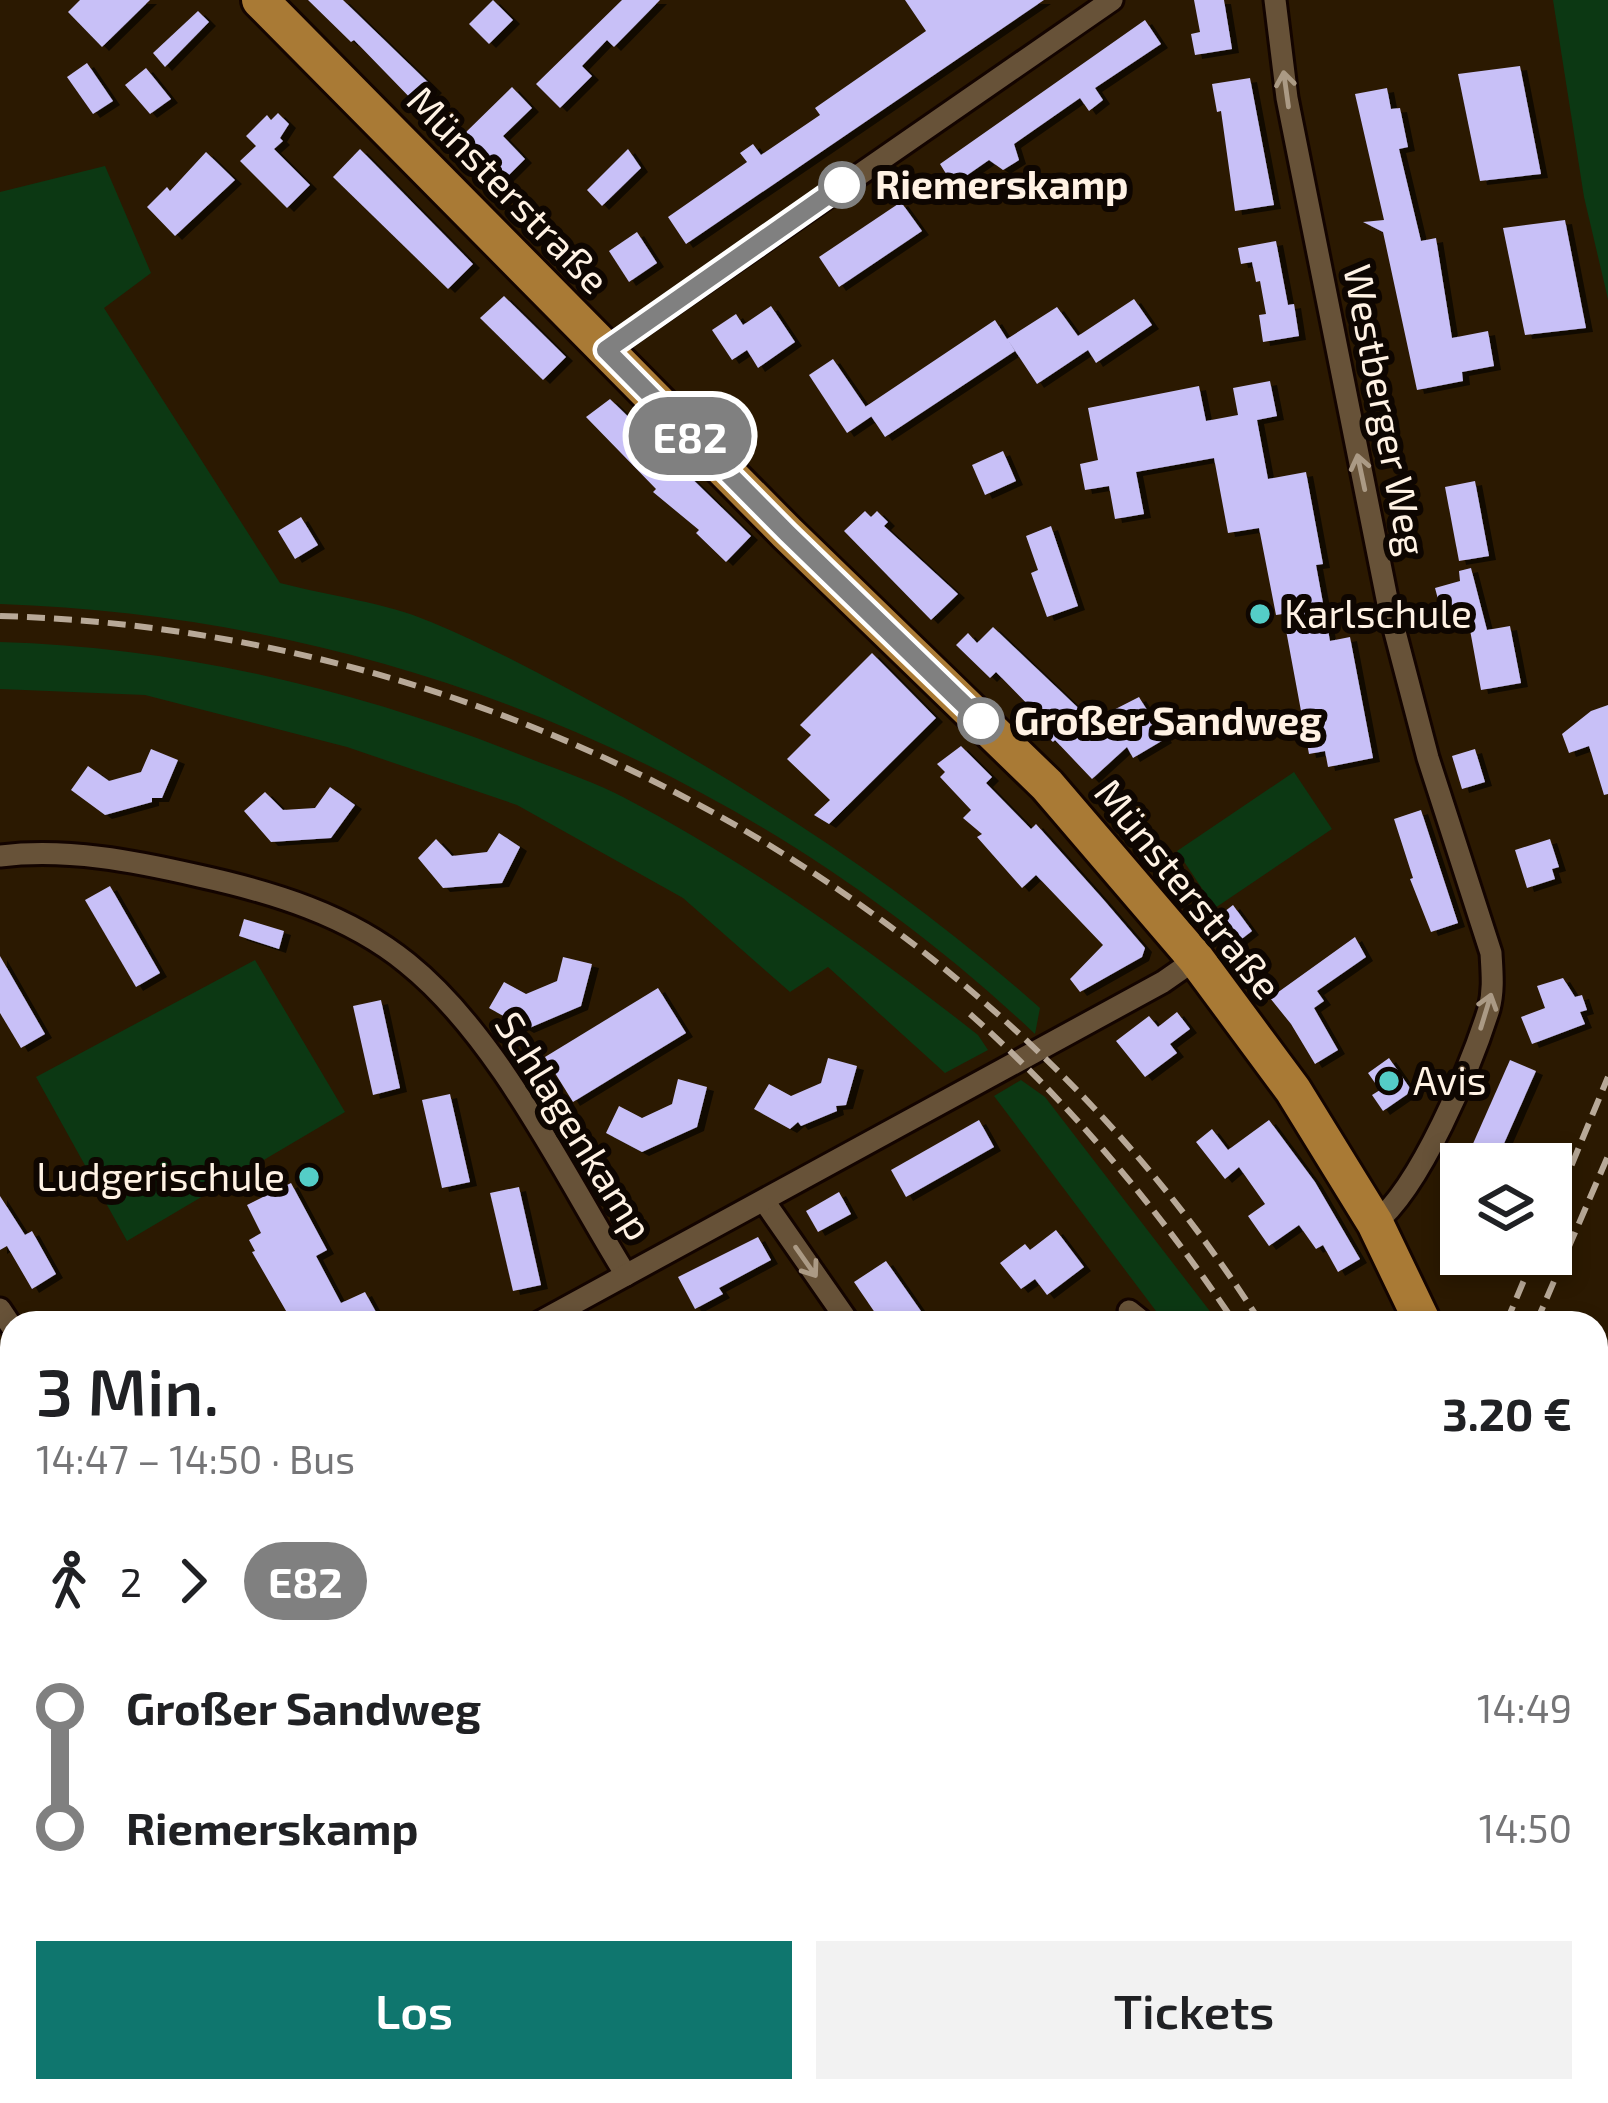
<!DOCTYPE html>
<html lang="de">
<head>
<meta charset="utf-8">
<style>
  body { margin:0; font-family:"Exo 2",sans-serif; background:#f2f2f2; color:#202124; height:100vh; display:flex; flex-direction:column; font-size:45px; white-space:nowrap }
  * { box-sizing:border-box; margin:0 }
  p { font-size:39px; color:#757577 }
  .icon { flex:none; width:66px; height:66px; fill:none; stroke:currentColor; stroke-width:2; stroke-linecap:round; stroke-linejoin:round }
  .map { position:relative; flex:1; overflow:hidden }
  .details { position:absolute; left:0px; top:1311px; width:1608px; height:792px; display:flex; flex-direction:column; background:#fff; border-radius:36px 36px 0 0; box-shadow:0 6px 18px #0003 }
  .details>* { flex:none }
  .badge { padding:0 24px; border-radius:39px; font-size:42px; line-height:78px }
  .controls { position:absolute; left:1440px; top:1143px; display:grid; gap:24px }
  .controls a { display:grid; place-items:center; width:132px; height:132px; border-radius:0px; background:#fff; box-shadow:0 6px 18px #0003; font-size:60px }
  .map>.badge { position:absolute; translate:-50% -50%; box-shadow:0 0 0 6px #fff }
  .legs { display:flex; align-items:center; gap:18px; height:132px; padding:0 36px; font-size:39px }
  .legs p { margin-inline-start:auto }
  .headline { display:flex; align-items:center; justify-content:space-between; height:204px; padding:0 36px }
  h1 { font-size:66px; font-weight:600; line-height:90px }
  .button { display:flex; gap:24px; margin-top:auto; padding:24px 36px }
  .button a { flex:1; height:138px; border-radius:0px; background:#0f766e; color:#fff; font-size:48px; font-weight:600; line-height:138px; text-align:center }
  .button a+a { background:#f2f2f2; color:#202124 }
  ul { padding:0 36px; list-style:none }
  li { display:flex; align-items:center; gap:42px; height:120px; font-size:45px }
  li i { display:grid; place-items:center; width:18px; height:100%; margin:0 15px; background:currentColor }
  li i::after { content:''; width:30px; height:30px; margin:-15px; border:9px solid; border-radius:50%; background:#fff }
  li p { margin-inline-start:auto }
  li:first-child i { background:linear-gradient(#0000 50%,currentColor 0) }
  li:last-child i { background:linear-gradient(currentColor 50%,#0000 0) }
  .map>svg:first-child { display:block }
</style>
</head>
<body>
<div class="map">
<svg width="1608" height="2103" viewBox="0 0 1608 2103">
  <defs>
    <filter id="shadow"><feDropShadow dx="7" dy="4" stdDeviation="0" flood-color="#0009"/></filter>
  </defs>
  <rect width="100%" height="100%" fill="#2b1901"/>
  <g fill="#0c3813">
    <path d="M1553,0H1608V299L1584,197Z"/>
    <path d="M105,166L151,273L104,308L280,583C329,596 384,602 431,622C498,650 563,686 627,721C774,803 913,895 1040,1008L1035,1034C753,768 387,617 0,604V192Z"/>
    <path d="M0,642C181,647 363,691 531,759C561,771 594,782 623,797C750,864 865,946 978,1035L988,1050L945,1073L828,967L790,992L683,898L517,805L347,747L145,695L0,689Z"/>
    <path d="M1294,772L1332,829L1215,908L1177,851Z"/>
    <path d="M255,960L345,1112L127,1241L36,1077Z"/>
    <path d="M1021,1080L1045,1097L1219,1323H1165L994,1096Z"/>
    <path d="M1280,2091H1472V2103H1277Z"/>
  </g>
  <g fill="#c8c0f7" filter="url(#shadow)">
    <path d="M80,0H150L102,47L68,12Z"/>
    <path d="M308,0H343L435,89L418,106L354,40L351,42Z"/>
    <path d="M493,0L513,20L489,44L469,24Z"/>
    <path d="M622,0H660L614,47L607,40L582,66L592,76L560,108L536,84Z"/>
    <path d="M905,0H1044L686,244L668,217L747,162L740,153L753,144L761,155L820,115L815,108L926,31Z"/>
    <path d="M1194,0H1224L1232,49L1195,55L1191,34L1200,32Z"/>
    <path d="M198,11L209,22L165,67L153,53Z"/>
    <path d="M1145,20L1161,44L1095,88L1103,100L1089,111L1080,98L1014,144L1019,160L1003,170L989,160L953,185L940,164Z"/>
    <path d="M87,63L113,101L93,114L67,77Z"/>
    <path d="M1520,66L1541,174L1480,181L1458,74Z"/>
    <path d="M146,68L171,99L150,114L125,85Z"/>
    <path d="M1250,78L1274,205L1235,211L1221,111L1217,112L1212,84Z"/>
    <path d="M512,87L532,108L503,136L525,159L505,179L462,136Z"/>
    <path d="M1387,88L1391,109L1400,108L1408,147L1399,149L1421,241L1436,238L1452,338L1488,331L1494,366L1462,372L1463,381L1417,390L1383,232L1363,222L1384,220L1355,94Z"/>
    <path d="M278,113L289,124L280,138L283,141L274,149L310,185L287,208L240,161L256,146L246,136L267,115L271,120Z"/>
    <path d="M360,149L473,264L448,289L333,177Z"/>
    <path d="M628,149L641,168L602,206L587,190Z"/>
    <path d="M206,152L235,180L175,236L147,207L167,187L170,191Z"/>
    <path d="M901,202L922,231L839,287L819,257Z"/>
    <path d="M1565,220L1586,328L1525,335L1503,228Z"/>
    <path d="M637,232L657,263L629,282L609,251Z"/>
    <path d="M1276,241L1288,305L1294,304L1299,336L1263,342L1259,315L1266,314L1260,281L1256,282L1252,262L1241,264L1238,248Z"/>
    <path d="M504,296L566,357L543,380L480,318Z"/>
    <path d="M1134,299L1152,325L1096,363L1088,350L1037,384L1008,340L1015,351L885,437L865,407L995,320L1007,339L1057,307L1078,336Z"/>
    <path d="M771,306L795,342L758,368L747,350L732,360L712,330L736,314L743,325Z"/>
    <path d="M833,359L872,416L847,433L809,375Z"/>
    <path d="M1270,381L1277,416L1257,420L1268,479L1306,472L1323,564L1316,565L1330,641L1350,637L1373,758L1328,767L1325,751L1309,754L1283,614L1276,615L1259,528L1228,533L1214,458L1136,472L1144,514L1115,519L1109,486L1085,490L1080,464L1098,460L1088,408L1199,386L1206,421L1238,415L1233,388Z"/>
    <path d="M610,399L751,536L726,562L696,533L699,530L653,492L656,489L586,417Z"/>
    <path d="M1003,451L1016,481L985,495L972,465Z"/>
    <path d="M1475,481L1489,556L1459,561L1445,487Z"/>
    <path d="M865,511L871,517L877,511L888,522L884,526L958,594L931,620L844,531Z"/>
    <path d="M301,517L318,545L295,559L278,531Z"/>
    <path d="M1051,526L1078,606L1047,617L1031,573L1038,570L1026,536Z"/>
    <path d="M1471,568L1487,630L1510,626L1521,683L1481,690L1466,608L1442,614L1435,588L1460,581L1459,571Z"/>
    <path d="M993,627L1092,721L1139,697L1165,739L1133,758L1127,747L1092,779L1055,740L1053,742L1031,722L1038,715L996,672L990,678L956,645L968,633L977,643Z"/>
    <path d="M872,653L936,718L829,824L814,815L830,800L787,759L811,735L800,725Z"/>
    <path d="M1608,705V794L1604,795L1589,746L1569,753L1562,734L1591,711Z"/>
    <path d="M961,746L992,777L986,783L1031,829L1036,824L1103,899L1145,948L1142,957L1080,992L1070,979L1103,945L1036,875L1022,888L977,837L982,834L963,818L971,810L940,777L945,772L937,764Z"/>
    <path d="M151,749L178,760L162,798H152V802L105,815L71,790L88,766L109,781L141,772Z"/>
    <path d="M1475,749L1485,782L1462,789L1452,756Z"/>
    <path d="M330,787L355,805L331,838L271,842L244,811L265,792L283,810L315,808Z"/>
    <path d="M1421,810L1458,923L1431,932L1410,879L1413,878L1394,819Z"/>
    <path d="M499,833L520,847L502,883L443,888L418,858L436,839L452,856L487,852Z"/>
    <path d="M1550,839L1559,867L1552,869L1555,879L1527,888L1515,850Z"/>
    <path d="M110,886L160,973L136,987L85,900Z"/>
    <path d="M1233,905L1252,931L1230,948L1211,922Z"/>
    <path d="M244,919L284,931L279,949L239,936Z"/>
    <path d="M1355,937L1366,957L1317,991L1324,1001L1314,1008L1338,1050L1315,1064L1291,1024L1270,998Z"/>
    <path d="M0,956L45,1034L21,1048L0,1013Z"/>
    <path d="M563,957L592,964L581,1006L527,1029L489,1008L504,982L526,994L557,981Z"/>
    <path d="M1563,978L1575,997L1582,995L1587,1010L1580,1012L1585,1024L1532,1044L1521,1017L1545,1008L1537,986Z"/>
    <path d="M658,988L686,1033L573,1102L545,1057Z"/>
    <path d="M381,1000L400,1088L373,1095L353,1006Z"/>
    <path d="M1177,1012L1190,1029L1170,1044L1177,1053L1145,1077L1116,1041L1149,1016L1158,1027Z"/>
    <path d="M828,1058L857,1066L846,1105L836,1106L837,1111L801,1126L798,1122L790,1129L754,1109L769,1084L791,1096L821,1083Z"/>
    <path d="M1389,1058L1412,1091L1383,1111L1372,1095L1380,1090L1368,1073Z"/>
    <path d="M1510,1060L1536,1071L1495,1164H1464Z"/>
    <path d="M678,1079L707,1087L697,1127L642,1152L606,1133L619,1106L642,1118L672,1104Z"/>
    <path d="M450,1094L470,1182L442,1188L422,1100Z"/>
    <path d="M979,1120L994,1147L906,1197L891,1170Z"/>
    <path d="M1269,1120L1315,1182L1360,1259L1338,1272L1323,1245L1316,1249L1299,1225L1269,1246L1248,1216L1265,1204L1239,1167L1225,1179L1196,1142L1212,1129L1228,1150Z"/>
    <path d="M291,1183L327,1250L316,1256L341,1303L365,1292L382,1323H293L252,1252L255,1251L249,1240L261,1233L247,1205Z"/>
    <path d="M519,1187L541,1285L513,1291L490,1193Z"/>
    <path d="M839,1192L851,1214L818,1232L806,1211Z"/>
    <path d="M0,1196L25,1235L32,1231L56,1274L32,1289L7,1246L0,1250Z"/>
    <path d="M1056,1230L1084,1267L1047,1295L1035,1279L1021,1289L1000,1263L1025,1244L1030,1250Z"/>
    <path d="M758,1237L771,1260L719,1288L723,1294L695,1309L678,1277Z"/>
    <path d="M886,1261L923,1314L909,1323H882L854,1282Z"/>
  </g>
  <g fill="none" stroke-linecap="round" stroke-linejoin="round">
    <g stroke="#130400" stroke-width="27">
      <g id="minor">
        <path d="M1275,0L1287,98L1389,609L1428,758L1491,953C1492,972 1494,990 1489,1009C1471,1066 1420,1188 1375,1223"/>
        <path d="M606,350L1112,0"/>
        <path d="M0,856C67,848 134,861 199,876C272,892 348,915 407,963C499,1037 564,1175 626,1275"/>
        <path d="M764,1201L849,1323"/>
        <path d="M0,1309L12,1327"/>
        <path d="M1129,1311L1144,1323"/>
        <path d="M538,1323L1163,982L1196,959"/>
        <path d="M0,1610L12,1604"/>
        <path d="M0,1742L12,1773"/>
        <path d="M121,2091L125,2103"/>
      </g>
    </g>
    <g stroke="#130400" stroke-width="36">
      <g id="secondary">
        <path d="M1596,1570L1608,1557"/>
        <path d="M785,2103L805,2091"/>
      </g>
    </g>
    <g stroke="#130400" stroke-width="42">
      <g id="primary">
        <path d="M260,0L787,533L1047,785L1196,959L1293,1090L1375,1223L1423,1323"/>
        <path d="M1596,1533L1608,1532"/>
        <path d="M1596,1760L1608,1798"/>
      </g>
    </g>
    <use href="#minor" stroke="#675238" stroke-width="21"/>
    <use href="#secondary" stroke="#886636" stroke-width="30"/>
    <use href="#primary" stroke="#a97a35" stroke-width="36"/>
    <g stroke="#b8a998" stroke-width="6" stroke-dasharray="18 9" stroke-linecap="butt">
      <path d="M0,616C503,630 990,897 1261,1323"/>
      <path d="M970,1014C1072,1105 1159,1210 1235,1323"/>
      <path d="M1551,1215L1608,1077"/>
      <path d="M1506,1323L1535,1254"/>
      <path d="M1536,1323L1608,1156"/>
      <path d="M1481,2091L1482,2103"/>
      <path d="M1094,2103L1103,2091"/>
      <path d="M1237,2103L1240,2091"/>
      <path d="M1265,2103L1268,2091"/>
    </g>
  </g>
  <defs><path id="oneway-shaft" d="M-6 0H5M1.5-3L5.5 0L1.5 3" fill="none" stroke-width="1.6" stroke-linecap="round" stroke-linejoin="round" transform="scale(3)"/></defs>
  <g stroke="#ab9a85">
    <use href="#oneway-shaft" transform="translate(1286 89) rotate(-98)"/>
    <use href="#oneway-shaft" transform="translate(1361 472) rotate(-102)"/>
    <use href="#oneway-shaft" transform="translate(1486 1011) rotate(-73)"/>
    <use href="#oneway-shaft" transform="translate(806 1262) rotate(55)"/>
  </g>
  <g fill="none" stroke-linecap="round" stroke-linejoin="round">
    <g stroke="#fff" stroke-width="27">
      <path id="line-1" d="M842,185L606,350L787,533L981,721"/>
    </g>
    <use href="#line-1" stroke="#808080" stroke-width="18"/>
  </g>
  <g fill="#fff" stroke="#808080" stroke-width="6">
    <circle cx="842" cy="185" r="21"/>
    <circle cx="981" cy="721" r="21"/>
  </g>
  <g fill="#54cdc7" stroke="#0e0601" stroke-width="4.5">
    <circle cx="1260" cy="614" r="12"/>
    <circle cx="1389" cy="1081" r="12"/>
    <circle cx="309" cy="1177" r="12"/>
  </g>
  <g text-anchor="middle" stroke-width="12" stroke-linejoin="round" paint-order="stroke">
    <g font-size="39" font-weight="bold" fill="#fff2e4" stroke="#0e0601" text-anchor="start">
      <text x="875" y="199">Riemerskamp</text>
      <text x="1014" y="735">Großer Sandweg</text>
    </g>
    <g font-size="39" fill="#fff2e4" stroke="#0e0601">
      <text transform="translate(508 190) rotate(46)" y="14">Münsterstraße</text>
      <text transform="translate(1385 410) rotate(79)" y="14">Westberger Weg</text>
      <text transform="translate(1188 889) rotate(51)" y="14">Münsterstraße</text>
      <text transform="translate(574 1126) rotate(58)" y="14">Schlagenkamp</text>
    </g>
    <g font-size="39" fill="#fff2e4" stroke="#0e0601" text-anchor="start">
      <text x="1284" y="628">Karlschule</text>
      <text x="1413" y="1095">Avis</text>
      <text x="285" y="1191" text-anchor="end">Ludgerischule</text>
    </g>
  </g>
</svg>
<div class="controls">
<a><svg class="icon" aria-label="layers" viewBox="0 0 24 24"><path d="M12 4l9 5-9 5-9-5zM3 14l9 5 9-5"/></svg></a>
</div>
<b class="badge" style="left:690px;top:436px;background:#808080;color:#fff">E82</b>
<section class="details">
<div class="headline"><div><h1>3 Min.</h1><p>14:47 – 14:50 · Bus</p></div><b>3.20 €</b></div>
<div class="legs"><svg class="icon" aria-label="walk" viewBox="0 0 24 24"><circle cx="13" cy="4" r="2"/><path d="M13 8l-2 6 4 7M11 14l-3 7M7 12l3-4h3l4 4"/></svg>2<svg class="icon" aria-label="forward" viewBox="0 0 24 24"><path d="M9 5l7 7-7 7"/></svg><b class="badge" style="background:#808080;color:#fff">E82</b></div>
<ul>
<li><i style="color:#808080"></i><b>Großer Sandweg</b><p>14:49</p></li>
<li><i style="color:#808080"></i><b>Riemerskamp</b><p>14:50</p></li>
</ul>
<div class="button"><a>Los</a><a>Tickets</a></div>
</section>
</div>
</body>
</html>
